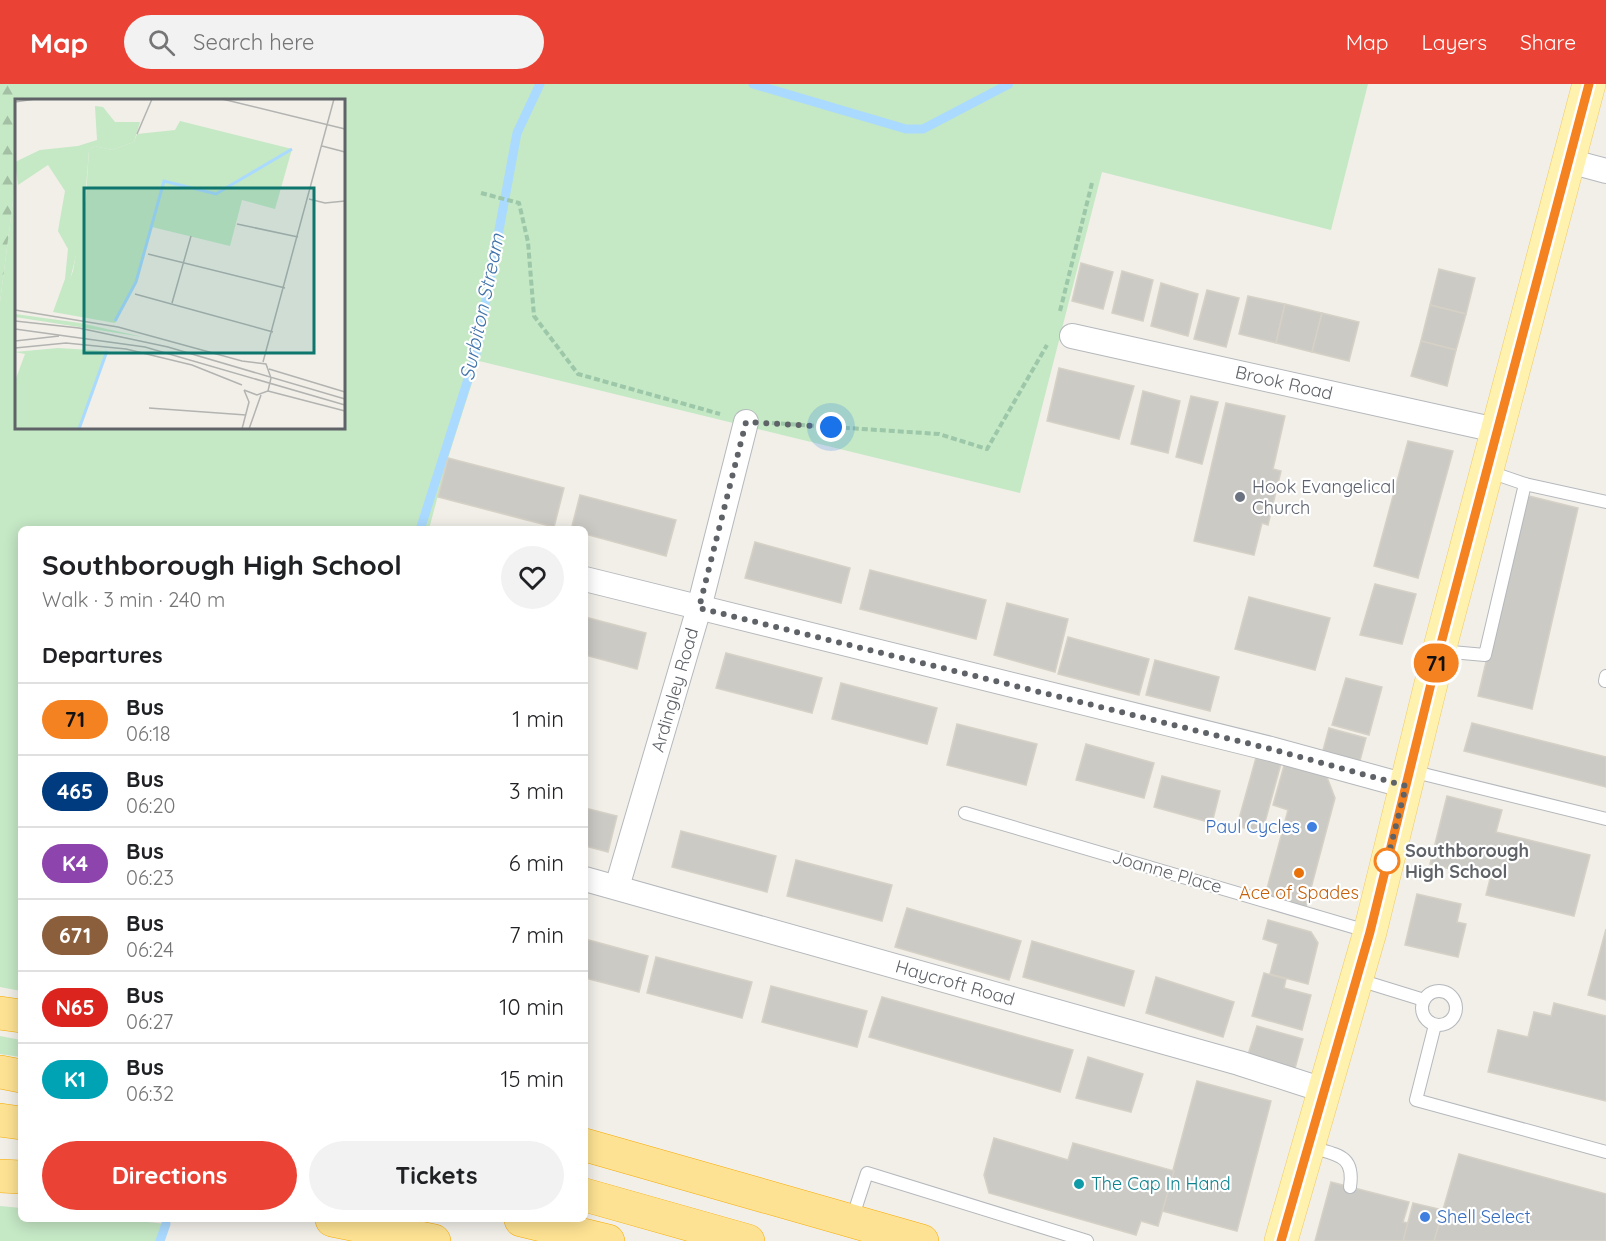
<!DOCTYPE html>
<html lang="en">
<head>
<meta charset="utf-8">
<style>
  body { margin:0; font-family:Quicksand,sans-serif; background:#f2f2f2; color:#202124; height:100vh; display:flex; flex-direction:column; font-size:22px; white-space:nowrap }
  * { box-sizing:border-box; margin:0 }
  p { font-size:20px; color:#757577 }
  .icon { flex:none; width:33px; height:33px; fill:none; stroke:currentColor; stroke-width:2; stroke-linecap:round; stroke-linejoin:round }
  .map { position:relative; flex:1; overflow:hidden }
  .panel { position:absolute; left:18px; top:442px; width:570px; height:696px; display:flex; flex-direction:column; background:#fff; border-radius:9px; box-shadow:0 3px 15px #0003 }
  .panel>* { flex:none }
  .badge { padding:0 12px; border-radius:20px; font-size:21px; line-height:39px }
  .you { position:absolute; width:30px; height:30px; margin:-15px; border:4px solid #fff; border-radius:50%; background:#1a73e8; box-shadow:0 0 0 9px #1a73e833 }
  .map>.badge { position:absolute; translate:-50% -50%; box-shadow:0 0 0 3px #fff }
  h2 { padding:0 24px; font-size:22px; line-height:54px }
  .round { display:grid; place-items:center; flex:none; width:63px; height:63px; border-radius:32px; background:#f2f2f2 }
  .headline { display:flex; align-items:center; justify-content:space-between; height:102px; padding:0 24px }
  h1 { font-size:28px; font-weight:800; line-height:45px }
  .cta { display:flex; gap:12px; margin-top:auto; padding:12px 24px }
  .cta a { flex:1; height:69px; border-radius:36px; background:#ea4335; color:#fff; font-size:24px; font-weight:800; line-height:69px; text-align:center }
  .cta a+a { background:#f2f2f2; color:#202124 }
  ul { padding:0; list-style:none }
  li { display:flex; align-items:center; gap:18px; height:72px; padding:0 24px; border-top:2px solid #e0e0e0 }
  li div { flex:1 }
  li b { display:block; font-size:22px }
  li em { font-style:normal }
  li .badge { min-width:66px; font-weight:700; text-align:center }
  header { display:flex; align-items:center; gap:36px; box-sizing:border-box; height:84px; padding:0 30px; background:#ea4335; color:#fff }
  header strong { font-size:28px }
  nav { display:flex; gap:33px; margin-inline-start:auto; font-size:21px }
  .search { width:420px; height:54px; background:#f2f2f2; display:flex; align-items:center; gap:15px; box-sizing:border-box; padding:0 21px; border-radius:33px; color:#757577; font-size:22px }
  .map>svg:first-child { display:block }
</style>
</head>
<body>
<header>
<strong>Map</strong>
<div class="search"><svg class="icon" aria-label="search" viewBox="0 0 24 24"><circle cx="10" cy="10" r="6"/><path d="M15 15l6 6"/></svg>Search here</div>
<nav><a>Map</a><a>Layers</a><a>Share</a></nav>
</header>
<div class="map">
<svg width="1606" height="1157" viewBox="0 0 1606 1157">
  <defs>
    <pattern id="forest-firs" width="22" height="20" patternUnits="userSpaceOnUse" patternTransform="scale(1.5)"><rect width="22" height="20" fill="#c5e8c5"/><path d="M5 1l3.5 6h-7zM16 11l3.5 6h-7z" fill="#a3c0a4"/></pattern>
  </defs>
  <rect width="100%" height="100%" fill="#f1efe8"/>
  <g fill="#c5e8c5">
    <path d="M21,0H1368L1331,146L1102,88L1020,409L479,277L448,374L429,445L21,446V907L0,903V218L16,94V344H344V16H21Z"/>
    <path d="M0,952L21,956V973L0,970Z"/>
    <path d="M0,1122L21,1124V1136H129L166,1140L160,1157H0Z"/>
  </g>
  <path fill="url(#forest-firs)" d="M0,0H21V16H16V94L0,218Z"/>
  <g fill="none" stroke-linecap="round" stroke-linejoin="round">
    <g stroke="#aadaff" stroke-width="9">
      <path d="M753,0L906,45H923L1009,0"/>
      <path d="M420,446L476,270L517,49L540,0"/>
      <path d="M160,1157L166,1140"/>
    </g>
  </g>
  <g fill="#cccac5" stroke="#d6d1c6" stroke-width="1.5">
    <path d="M1081,179L1113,188L1103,225L1072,217Z"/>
    <path d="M1439,185L1475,194L1466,230L1430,221Z"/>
    <path d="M1122,187L1153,196L1143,237L1112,229Z"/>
    <path d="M1161,199L1198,210L1188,252L1151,242Z"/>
    <path d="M1207,206L1239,214L1226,263L1194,255Z"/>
    <path d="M1248,212L1285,220L1276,259L1239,250Z"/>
    <path d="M1285,220L1322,229L1312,268L1276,259Z"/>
    <path d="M1430,221L1466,230L1456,266L1421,257Z"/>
    <path d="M1322,229L1359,238L1349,277L1312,268Z"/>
    <path d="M1421,257L1456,266L1447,302L1411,292Z"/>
    <path d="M1059,284L1134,302L1119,355L1047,337Z"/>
    <path d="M1143,307L1180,317L1168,369L1131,360Z"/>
    <path d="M1191,312L1218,318L1202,380L1176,373Z"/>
    <path d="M1226,319L1285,332L1273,385L1281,387L1268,441L1262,439L1254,471L1194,457Z"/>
    <path d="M1408,357L1453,367L1418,494L1374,482Z"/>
    <path d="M448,374L564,404L554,443L438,413Z"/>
    <path d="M580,411L676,436L666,472L585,450V446H571Z"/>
    <path d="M1525,411L1578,424L1532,625L1478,612Z"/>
    <path d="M755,458L850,484L841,519L745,494Z"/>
    <path d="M870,486L986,516L976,555L860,525Z"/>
    <path d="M1375,500L1416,510L1402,560L1360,551Z"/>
    <path d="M1249,513L1330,534L1315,586L1235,565Z"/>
    <path d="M1007,519L1068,535L1055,588L994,571Z"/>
    <path d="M585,533L646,549L637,585L585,571Z"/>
    <path d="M1068,553L1149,575L1139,611L1058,590Z"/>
    <path d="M726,569L822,594L812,629L716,604Z"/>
    <path d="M1155,576L1219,593L1210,627L1146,611Z"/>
    <path d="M1346,594L1382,603L1369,651L1332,641Z"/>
    <path d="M841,599L937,624L927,660L832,635Z"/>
    <path d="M1472,639L1606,673V703L1464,667Z"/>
    <path d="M957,640L1037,660L1026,701L947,681Z"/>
    <path d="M1329,644L1366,654L1358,684L1321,674Z"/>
    <path d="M1086,660L1154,679L1144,714L1076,696Z"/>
    <path d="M1257,670L1282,676L1262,749L1237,742Z"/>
    <path d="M1285,678L1325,688L1335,714L1306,823L1265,812L1288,726L1273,721Z"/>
    <path d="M1162,692L1220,707L1212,739L1154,723Z"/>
    <path d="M1447,712L1502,726L1496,748L1590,771L1574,832L1486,811L1490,795L1430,780Z"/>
    <path d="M585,724L617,732L608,768L585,762Z"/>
    <path d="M681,747L776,772L767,808L672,783Z"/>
    <path d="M796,776L892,801L882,837L787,812Z"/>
    <path d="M1417,810L1461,820L1457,838L1466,840L1458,873L1405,861Z"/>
    <path d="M907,824L1021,857L1009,896L895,863Z"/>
    <path d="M1268,836L1311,848L1318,859L1308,900L1270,890L1278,860L1263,855Z"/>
    <path d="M1606,845V916L1588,911Z"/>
    <path d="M585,855L648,872L639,908L585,894Z"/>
    <path d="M1032,857L1134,887L1124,922L1023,893Z"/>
    <path d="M656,873L752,898L742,934L647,909Z"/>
    <path d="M1264,889L1286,895L1284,904L1311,911L1302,946L1252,932Z"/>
    <path d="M1156,893L1234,918L1223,953L1146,929Z"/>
    <path d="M771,902L867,927L857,963L762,938Z"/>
    <path d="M882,913L1073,966L1060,1008L869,953Z"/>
    <path d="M1554,919L1606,932V1017L1488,988L1498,946L1528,953L1534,928L1551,932Z"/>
    <path d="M1257,942L1303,955L1294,988L1247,974Z"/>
    <path d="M1088,973L1143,990L1131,1028L1076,1014Z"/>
    <path d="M1197,997L1271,1017L1237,1147L1162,1127Z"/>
    <path d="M994,1054L1068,1076L1073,1059L1174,1087L1158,1142L1141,1137L1136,1151L989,1109L984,1091Z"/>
    <path d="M1459,1070L1606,1110V1157H1434Z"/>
    <path d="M1331,1098L1409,1118L1403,1138L1413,1140L1409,1157H1315Z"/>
    <path d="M1413,1119L1443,1126L1434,1157H1403Z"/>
  </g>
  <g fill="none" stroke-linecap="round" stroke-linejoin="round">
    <g stroke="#b5b8bc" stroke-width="14">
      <g id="lane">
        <path d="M1525,400L1606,418"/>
        <path d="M1440,567L1485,571L1525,400L1487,387"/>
        <path d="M1605,597L1606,592"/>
        <path d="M1411,687L1606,735"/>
        <path d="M965,729L1370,848"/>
        <path d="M1356,895L1424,916"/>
        <circle cx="1439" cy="924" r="17"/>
        <path d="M1435,941L1416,1016L1606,1068"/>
        <path d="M1311,1063C1336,1071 1355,1070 1350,1103"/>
        <path d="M852,1135L867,1089L1087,1157"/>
      </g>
    </g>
    <g stroke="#b5b8bc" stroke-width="26">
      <g id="street">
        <path d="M1569,77L1606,87"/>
        <path d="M1072,252L1496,346"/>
        <path d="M585,495L1271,665L1406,702"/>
        <path d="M585,795L1239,979L1323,1006"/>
        <path d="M617,803L699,524L746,338"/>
      </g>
    </g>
    <g stroke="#f2c960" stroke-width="34">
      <path id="primary" d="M1281,1157L1370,848L1439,567L1589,0"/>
    </g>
    <g stroke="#f9ab00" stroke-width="34">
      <g id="highway">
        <path d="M0,929L21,932"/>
        <path d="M0,988L21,992"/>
        <path d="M0,1036L21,1039"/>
        <path d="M585,1061L922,1157"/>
        <path d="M0,1092L21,1093"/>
        <path d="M585,1111L748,1157"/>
        <path d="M332,1136L434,1157"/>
        <path d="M521,1136L608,1157"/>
      </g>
    </g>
    <g stroke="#9cc7a9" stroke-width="4" stroke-dasharray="6 3" stroke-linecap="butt">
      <path d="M481,109L519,119L528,158L534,232L578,290L720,330"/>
      <path d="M1060,227L1092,99"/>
      <path d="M772,339L939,350L987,365L1047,261"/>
    </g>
    <use href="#lane" stroke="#fff" stroke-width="12"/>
    <use href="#street" stroke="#fff" stroke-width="24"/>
    <use href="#primary" stroke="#fff2af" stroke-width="33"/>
    <use href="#highway" stroke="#fde293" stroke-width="33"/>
  </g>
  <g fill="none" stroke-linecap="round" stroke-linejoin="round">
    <g stroke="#fff" stroke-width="14">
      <path id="line" d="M1281,1157L1370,848L1439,567L1589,0"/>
    </g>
    <use href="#line" stroke="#f58220" stroke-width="9"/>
    <path stroke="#5f6368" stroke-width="6" stroke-dasharray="0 10.8" d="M831,343L746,338L699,524L1271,665L1406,702L1385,785L1387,777"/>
  </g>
  <circle fill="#6b7280" stroke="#fff" stroke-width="2" cx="1240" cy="413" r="6"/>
  <g fill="#3f7fe0" stroke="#fff" stroke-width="2">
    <circle cx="1312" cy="743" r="6"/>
    <circle cx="1425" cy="1133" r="6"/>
  </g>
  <circle fill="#fff" stroke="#f58220" stroke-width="3" cx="1387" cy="777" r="12"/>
  <circle fill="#e8710a" stroke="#fff" stroke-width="2" cx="1299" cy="789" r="6"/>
  <circle fill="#0f9aa8" stroke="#fff" stroke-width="2" cx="1079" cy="1100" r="6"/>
  <g text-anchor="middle" stroke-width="4.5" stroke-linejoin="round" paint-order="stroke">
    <g font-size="18" fill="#5f6368" stroke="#fff">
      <text transform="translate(1284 299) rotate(13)" y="6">Brook Road</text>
      <text transform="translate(675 606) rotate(-74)" y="6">Ardingley Road</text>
      <text transform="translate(1167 788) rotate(16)" y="6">Joanne Place</text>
      <text transform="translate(955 899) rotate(16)" y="6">Haycroft Road</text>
    </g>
    <g font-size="18" fill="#5b616d" stroke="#fff" text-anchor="start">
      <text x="1252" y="409">Hook Evangelical<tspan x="1252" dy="21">Church</tspan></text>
    </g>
    <g font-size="18" fill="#366cbe" stroke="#fff" text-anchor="end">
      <text x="1300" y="749">Paul Cycles</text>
      <text x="1437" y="1139" text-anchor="start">Shell Select</text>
    </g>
    <g font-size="18" font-weight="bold" fill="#5f6368" stroke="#fff" text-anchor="start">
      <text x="1405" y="773">Southborough<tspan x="1405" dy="21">High School</tspan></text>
    </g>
    <g font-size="18" fill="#c56008" stroke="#fff">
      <text x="1299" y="815">Ace of Spades</text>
    </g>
    <g font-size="18" fill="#0d838f" stroke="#fff" text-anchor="start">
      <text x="1091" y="1106">The Cap In Hand</text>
    </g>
    <g font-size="20" font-style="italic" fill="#4174aa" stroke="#fff">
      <text transform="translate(482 223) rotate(-78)" y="7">Surbiton Stream</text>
    </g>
  </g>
  <g transform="translate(15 15)">
    <rect width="330" height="330" fill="#f1efe8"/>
    <path d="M165,22L277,50L260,110L227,101L215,147L137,128L122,183L100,224L38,213L50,180H55L58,172L71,98L74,51L80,47L97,51L119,43L122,35L160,31ZM0,215L65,224L128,238L0,218ZM43,249L92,252L64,330H0V282L10,255L0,253Z" fill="#c5e8c5"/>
    <path d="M80,7L88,8L100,23H125L119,43L97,51L80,47L74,51L68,127L55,181L50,180L53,150L43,132L50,92L33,66L3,86L0,63L25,51L63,47L82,41ZM242,47L272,64L269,72L247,66L242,81L229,69V56Z" fill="#c5e8c5"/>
    <path fill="none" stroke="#aadaff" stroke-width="3" d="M100,222L121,183L149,82L201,95L277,50M64,330L92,252"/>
    <path fill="none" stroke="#b3b3b1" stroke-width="1.5" d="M207,0L330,30M0,3L20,0M122,35L137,0M307,47L330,53M294,100L310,104L330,102M222,125L283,138M133,155L270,189M120,195L258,233M157,204L176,137M0,211L103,228L227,262L251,265L256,279L253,292L242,296L229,291M0,222L64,229L153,248L330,300M0,230L130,248L330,306M0,242L44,237M0,249L51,244L111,250L177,266L227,286M248,263L319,0M254,270L330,293M253,292L330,312M134,309L231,316M227,330L234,303L229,291M234,330L246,296"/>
    <path fill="#0f766e" fill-opacity="0.15" stroke="#0f766e" stroke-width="3" d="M69,89H299V254H69Z"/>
    <rect width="330" height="330" fill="none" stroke="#5f6368" stroke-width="3"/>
  </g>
</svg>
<div class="you" style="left:831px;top:343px"></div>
<b class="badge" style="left:1436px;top:579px;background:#f58220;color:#111">71</b>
<section class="panel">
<div class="headline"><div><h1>Southborough High School</h1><p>Walk · 3 min · 240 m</p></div><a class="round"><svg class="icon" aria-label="heart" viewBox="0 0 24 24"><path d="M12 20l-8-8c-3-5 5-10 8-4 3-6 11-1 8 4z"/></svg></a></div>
<h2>Departures</h2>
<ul>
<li><span class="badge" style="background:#f58220;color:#111">71</span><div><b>Bus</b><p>06:18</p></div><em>1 min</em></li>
<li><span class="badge" style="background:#003b80;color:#fff">465</span><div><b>Bus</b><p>06:20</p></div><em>3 min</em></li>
<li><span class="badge" style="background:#8e44ad;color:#fff">K4</span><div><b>Bus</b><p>06:23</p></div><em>6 min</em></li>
<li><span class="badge" style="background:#8b5e3c;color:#fff">671</span><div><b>Bus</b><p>06:24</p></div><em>7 min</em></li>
<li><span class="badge" style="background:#dc241f;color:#fff">N65</span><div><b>Bus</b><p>06:27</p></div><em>10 min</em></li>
<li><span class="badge" style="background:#00a3b4;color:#fff">K1</span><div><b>Bus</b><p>06:32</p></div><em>15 min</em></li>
</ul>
<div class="cta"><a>Directions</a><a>Tickets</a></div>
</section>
</div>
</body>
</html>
